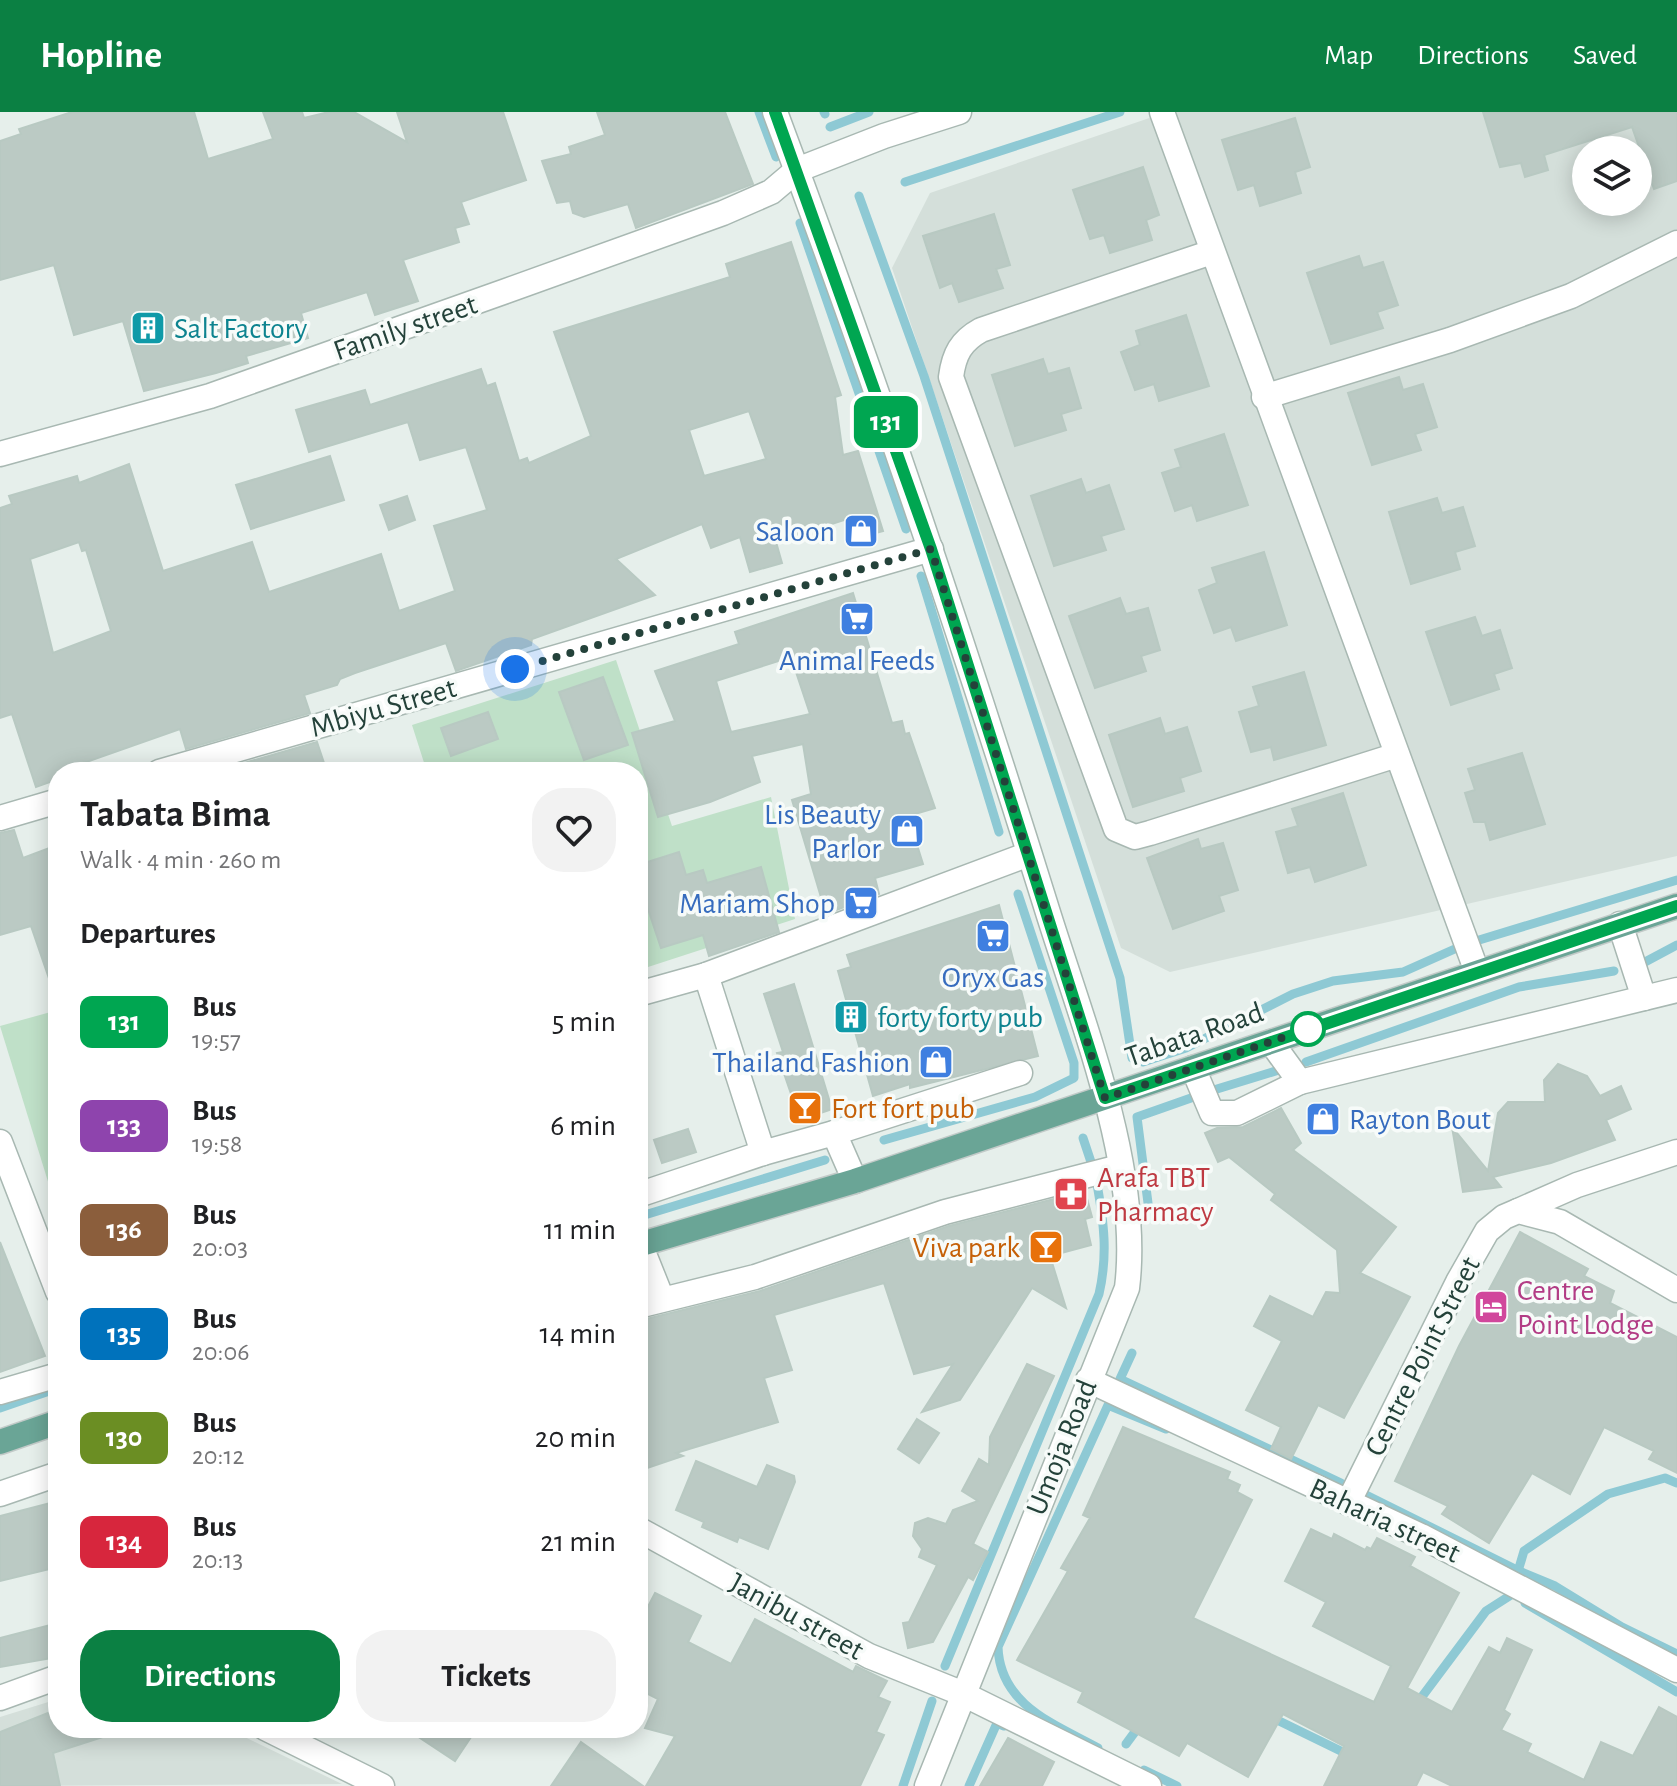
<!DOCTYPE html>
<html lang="en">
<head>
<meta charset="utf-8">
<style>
  body { margin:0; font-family:"Alegreya Sans",sans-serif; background:#f2f2f2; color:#202124; height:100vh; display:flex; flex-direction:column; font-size:30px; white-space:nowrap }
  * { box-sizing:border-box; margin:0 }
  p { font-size:26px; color:#757577 }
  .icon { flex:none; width:44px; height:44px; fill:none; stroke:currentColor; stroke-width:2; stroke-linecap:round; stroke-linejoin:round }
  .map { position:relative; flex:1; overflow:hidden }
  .details { position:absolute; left:48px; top:650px; width:600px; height:976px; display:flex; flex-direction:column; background:#fff; border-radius:32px; box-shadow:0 4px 20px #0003 }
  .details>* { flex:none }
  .badge { padding:0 16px; border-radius:12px; font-size:28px; line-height:52px }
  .tools { position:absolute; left:1572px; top:24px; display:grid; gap:16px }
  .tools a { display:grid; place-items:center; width:80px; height:80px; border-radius:50%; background:#fff; box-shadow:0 4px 20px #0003; font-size:40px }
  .you { position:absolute; width:40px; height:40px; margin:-20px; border:6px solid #fff; border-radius:50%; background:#1a73e8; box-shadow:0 0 0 12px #1a73e833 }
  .map>.badge { position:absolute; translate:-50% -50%; box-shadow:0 0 0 4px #fff }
  h2 { padding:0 32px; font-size:30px; line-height:72px }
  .round { display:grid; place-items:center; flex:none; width:84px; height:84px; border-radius:32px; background:#f2f2f2 }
  .overview { display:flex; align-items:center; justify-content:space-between; height:136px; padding:0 32px }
  h1 { font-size:38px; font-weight:700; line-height:60px }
  .button { display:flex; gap:16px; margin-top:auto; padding:16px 32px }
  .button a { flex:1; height:92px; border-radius:32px; background:#0b8043; color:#fff; font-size:32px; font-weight:700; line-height:92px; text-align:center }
  .button a+a { background:#f2f2f2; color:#202124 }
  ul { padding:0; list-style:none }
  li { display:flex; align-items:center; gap:24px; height:104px; padding:0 32px }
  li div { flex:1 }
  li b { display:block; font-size:30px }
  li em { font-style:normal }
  li .badge { min-width:88px; font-weight:700; text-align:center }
  header { display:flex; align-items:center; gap:48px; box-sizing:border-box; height:112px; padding:0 40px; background:#0b8043; color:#fff }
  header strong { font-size:38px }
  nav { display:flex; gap:44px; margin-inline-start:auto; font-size:28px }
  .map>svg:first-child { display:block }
</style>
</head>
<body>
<header>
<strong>Hopline</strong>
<nav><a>Map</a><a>Directions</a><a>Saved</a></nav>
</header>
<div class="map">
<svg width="1677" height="1674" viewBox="0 0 1677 1674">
  <rect width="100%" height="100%" fill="#e6efeb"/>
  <g fill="#d4dfda" fill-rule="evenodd">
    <path d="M1167,0H1677V744L1170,860L1121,836L892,156L930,81ZM1586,38H1638V90H1586Z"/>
    <path d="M58,1587V1616H226L342,1672L0,1674V1605Z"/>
  </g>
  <g fill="#bfe0c8">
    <path d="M616,548L672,714L771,685L795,807L645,856L638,832V660H427L412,613Z"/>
    <path d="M58,898V1102L0,914Z"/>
  </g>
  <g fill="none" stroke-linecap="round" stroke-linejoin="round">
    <g stroke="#8ec9d4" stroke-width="9">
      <path d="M759,0L776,45"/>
      <path d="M824,0L825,2"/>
      <path d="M830,15L869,0"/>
      <path d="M905,70L1120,0"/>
      <path d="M859,84L924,264L1120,866L1132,946L1143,950L1186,936L1293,882L1333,869L1403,860L1466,832L1677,768"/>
      <path d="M800,111L906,417"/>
      <path d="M921,464L999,720"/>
      <path d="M1645,850L1677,833"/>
      <path d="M1306,950L1519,875L1614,859"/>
      <path d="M1217,977L1279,958"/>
      <path d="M1083,1026L1092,1053"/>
      <path d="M884,1028L1035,985L1074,966V951L1018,782"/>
      <path d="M1148,1091L1137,1005L1191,986"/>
      <path d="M638,1105L825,1048"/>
      <path d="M1132,1241L1120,1267L1341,1371"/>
      <path d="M0,1296L58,1276"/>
      <path d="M1366,1383L1519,1459L1555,1474L1622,1515L1677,1542"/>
      <path d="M1525,1491L1677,1580"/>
      <path d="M945,1554L1099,1182C1108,1143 1104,1111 1097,1072"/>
      <path d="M1415,1594L1486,1499L1511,1483L1524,1439L1608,1382L1665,1366L1677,1371"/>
      <path d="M1271,1605L1351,1644"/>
      <path d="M1126,1632L1140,1613"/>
      <path d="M1098,1636C1054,1612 1000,1593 998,1535L1108,1293L1166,1317"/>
      <path d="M1144,1658L1177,1674"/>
      <path d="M903,1674L932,1589"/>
      <path d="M969,1674L997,1611L1004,1614"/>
    </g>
  </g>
  <g fill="#bbcac4" stroke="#b8c9c2" stroke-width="2" fill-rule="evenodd">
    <path d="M72,0H194L208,47L273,27L263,0H302L304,6L329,0H354L407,30L397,0H503L526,68L461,90L469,112L455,116L459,130L403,148L418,189L375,203L367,180L301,201L308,226L246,244L248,251L216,261L144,279L123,209L74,223L54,153L0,168V29L21,22L19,17Z"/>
    <path d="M597,0H725L753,72L636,116L628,92L584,105L573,101L570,89L557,91L542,49L571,42L569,35L605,23Z"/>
    <path d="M1483,0H1677V69L1654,77L1632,15L1544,43L1548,58L1525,65L1521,51L1500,55Z"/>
    <path d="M1295,6L1310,55L1295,60L1301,81L1260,94L1254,73L1238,78L1222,28Z"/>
    <path d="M1143,55L1159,103L1146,108L1152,128L1110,141L1104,123L1090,127L1073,78Z"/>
    <path d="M994,102L1010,153L996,157L1003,176L959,190L952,171L940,176L923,124Z"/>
    <path d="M791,130L841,283L835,285L843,343L858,339L883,419L853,427L847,407L776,430L782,451L750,460L740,425L711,436L702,412L616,447L655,483L532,527L531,533L456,559L446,531L355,561L340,567L337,573L304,583L310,601L186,637L180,617L58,660V667L36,675L12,602L0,606V396L12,392L9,384L77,364L79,371L129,352L163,459L252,430L269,480L381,442L399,499L455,479L434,414L487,398L466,335L420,348L408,310L309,340L296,298L365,278L370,293L481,257L487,274L495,271L519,349L527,346L529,351L591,324L554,220L730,165L726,152ZM749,299L766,347L704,364L689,318ZM79,430L82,439L86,438L111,519L53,541L30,447Z"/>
    <path d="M1359,144L1363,156L1383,150L1398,193L1377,200L1383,216L1331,232L1307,161Z"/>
    <path d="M1186,203L1209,274L1159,289L1154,272L1135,278L1121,240L1140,233L1136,219Z"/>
    <path d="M1043,247L1048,262L1069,256L1081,296L1061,302L1066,318L1015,334L992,263Z"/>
    <path d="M1399,265L1403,278L1423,272L1437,315L1415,322L1421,338L1372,353L1348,281Z"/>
    <path d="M1224,322L1248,393L1197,409L1192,393L1175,399L1162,361L1181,355L1175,338Z"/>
    <path d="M330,344L344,388L251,417L236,373Z"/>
    <path d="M1081,367L1086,381L1109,373L1124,417L1101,424L1106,438L1054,454L1031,384Z"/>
    <path d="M407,384L415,408L389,418L380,393Z"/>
    <path d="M1437,386L1442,401L1463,395L1475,434L1455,440L1460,457L1411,472L1389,400Z"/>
    <path d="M1264,440L1287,513L1236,529L1231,515L1214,521L1199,478L1217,471L1212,456Z"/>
    <path d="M853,481L892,611L902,609L905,622L909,621L935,696L908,704L923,752L875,766L879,782L826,802L792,688L811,682L803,632L752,644L760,670L710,690L658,705L632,621L675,609L655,559L739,532L735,520ZM791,545L810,602L731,620L716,569Z"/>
    <path d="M1120,486L1126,502L1148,496L1160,538L1141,544L1146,559L1095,576L1069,504Z"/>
    <path d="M1475,505L1482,524L1500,518L1512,556L1494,562L1499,577L1451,593L1426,520Z"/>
    <path d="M1304,560L1326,633L1274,648L1271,635L1251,640L1239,600L1259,594L1253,575Z"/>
    <path d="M603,565L628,633L584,648L559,580Z"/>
    <path d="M488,600L498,627L451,644L441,616Z"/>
    <path d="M1160,606L1165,622L1187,615L1201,659L1180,666L1184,679L1133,695L1109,623Z"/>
    <path d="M317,630L327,660H213Z"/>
    <path d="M1522,641L1545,712L1490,728L1485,710H1474L1465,681L1475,678L1468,657Z"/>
    <path d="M1343,681L1366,753L1315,770L1310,755L1288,761L1276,720L1298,714L1292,697Z"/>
    <path d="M14,718L23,746L52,735L58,750V881H54L31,814L0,823V721Z"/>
    <path d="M1198,727L1201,737L1223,731L1238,778L1219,784L1224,799L1173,817L1147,746Z"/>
    <path d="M679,740L686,763L703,758L707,771L761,755L779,820L709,844L703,823L661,836L645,788L638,790V753Z"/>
    <path d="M999,793L1038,944L910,976V972L873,984L838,859L851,855L847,843Z"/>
    <path d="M794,872L832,997L800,1008L777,941L783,940L764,882Z"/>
    <path d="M1558,952L1587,964L1600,984L1621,974L1631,997L1606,1008L1615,1028L1551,1051L1493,1065L1501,1075L1463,1080L1452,1015L1488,1059L1498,1001L1508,990H1545L1544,968Z"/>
    <path d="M1281,996L1301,1031L1293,1038L1396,1115L1360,1161L1410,1185L1344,1306L1318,1293L1291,1347L1271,1337L1281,1315L1246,1298L1282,1229L1254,1214L1270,1184L1313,1205L1326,1180L1340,1181L1337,1138L1271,1088L1275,1082L1229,1045L1218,1050L1205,1021L1217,1016L1243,1015Z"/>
    <path d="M688,1017L696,1040L662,1051L654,1028Z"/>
    <path d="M1085,1079L1092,1105L1085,1107L1091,1133L1050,1144L1066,1196L1032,1176L960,1288L922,1300L953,1252L914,1262L884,1171L774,1203L792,1258L764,1266L778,1310L676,1341L683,1344L638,1359V1324L647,1328L638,1302V1209L760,1179L949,1114Z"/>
    <path d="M1520,1120L1588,1157L1584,1164L1614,1179L1610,1191L1677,1225V1361L1649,1347L1654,1339L1604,1315L1570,1382L1532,1361L1489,1431L1442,1402L1448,1394L1395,1369L1459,1234Z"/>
    <path d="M0,1130L45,1244L0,1260Z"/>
    <path d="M1027,1252L1054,1264L973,1432L988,1440L973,1468L968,1465L933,1530L908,1536L903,1511L909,1510L937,1453L919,1445L922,1437L913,1424L915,1411L928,1406L946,1412L953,1398L978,1389L962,1379L979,1347L989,1353L990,1325Z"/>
    <path d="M917,1307L939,1321L919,1351L898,1337Z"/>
    <path d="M1123,1315L1230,1360L1227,1367L1240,1373L1237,1380L1252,1388L1193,1506L1374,1590L1391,1554L1313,1514L1326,1490L1285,1469L1311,1417L1332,1427L1334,1422L1365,1438L1367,1435L1371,1437L1377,1426L1415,1445L1410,1454L1459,1481L1407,1576L1452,1600L1489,1535L1500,1541L1507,1526L1532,1538L1504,1598L1510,1602L1501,1618L1531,1632L1527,1640L1584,1668L1601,1630L1633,1644L1659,1595L1677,1605V1674H1452L1423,1660L1416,1674H1324L1344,1634L1283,1602L1248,1665L1187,1631L1179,1644L1078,1590L1083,1580L1017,1548L1068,1459L1061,1456L1090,1406L1083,1403Z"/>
    <path d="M696,1349L757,1375L767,1353L794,1364L795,1370L768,1437L739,1425L737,1430L702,1415L704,1410L676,1398Z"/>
    <path d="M58,1389V1455L0,1469V1404Z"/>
    <path d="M655,1481L701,1504L688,1530L731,1552L755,1507L853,1560L856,1554L887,1569L878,1585L890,1590L876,1620L884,1623L860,1674H646L675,1624L645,1616L658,1587L638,1577V1514Z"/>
    <path d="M58,1511V1545L0,1555V1526Z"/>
    <path d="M58,1597V1616H114L115,1621L53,1641L60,1674H0V1620Z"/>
    <path d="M405,1616H477L455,1649Z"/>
    <path d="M1008,1626L1054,1650L1042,1674H980Z"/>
    <path d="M581,1630L643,1674H551Z"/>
  </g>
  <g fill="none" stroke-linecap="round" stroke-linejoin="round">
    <g stroke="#a8b8b2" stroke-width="27">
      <g id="minor">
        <path d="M775,0C873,261 962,525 1045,791C1080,905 1142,1056 1127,1176L927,1674"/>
        <path d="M1162,0L1477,860"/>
        <path d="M1212,140L981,218C961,229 954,242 951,265L1116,717L1135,725L1150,721L1397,643"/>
        <path d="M1264,285L1450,228L1571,184L1677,131"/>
        <path d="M0,342L210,284L506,179L723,101L771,80L797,58L884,24L959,0"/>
        <path d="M159,660L931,437"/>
        <path d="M0,706L58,689"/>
        <path d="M1620,812L1644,886"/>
        <path d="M706,863L763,1041L834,1021L855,1069"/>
        <path d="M638,882L706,863L1029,742"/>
        <path d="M1271,930L1300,970L1677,878"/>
        <path d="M1193,956L1212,1001H1237L1300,970"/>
        <path d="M834,1021L1020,961"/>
        <path d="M0,1030L58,1180"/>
        <path d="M638,1083L763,1041"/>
        <path d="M1518,1099L1577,1073L1677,1040"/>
        <path d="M640,1132L662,1187"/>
        <path d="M638,1194L755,1165L945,1100L1119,1055"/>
        <path d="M1088,1268L1421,1424L1677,1558"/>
        <path d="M0,1280L58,1263"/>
        <path d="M0,1382L58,1362"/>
        <path d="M1348,1391L1458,1170L1487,1119L1504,1105L1518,1099L1560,1110L1677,1178"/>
        <path d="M638,1417L869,1544L961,1581L1149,1674"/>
        <path d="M0,1586L58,1565"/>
        <path d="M265,1616L382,1674"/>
      </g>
    </g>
    <g stroke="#c2cac8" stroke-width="27">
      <g id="major">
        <path d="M638,1133L855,1069L1677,794"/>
        <path d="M0,1330L58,1310"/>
      </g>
    </g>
    <use href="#minor" stroke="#fff" stroke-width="24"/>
    <use href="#major" stroke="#6aa596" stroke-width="24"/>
  </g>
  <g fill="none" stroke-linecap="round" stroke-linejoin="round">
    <g stroke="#fff" stroke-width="18">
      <path id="line" d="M775,0L931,437L1105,986L1677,794"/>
    </g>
    <use href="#line" stroke="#00a651" stroke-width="12"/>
    <path stroke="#24423a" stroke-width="8" stroke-dasharray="0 14.4" d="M515,557L931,437L1105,986L1308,917"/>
  </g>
  <defs>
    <g id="building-square" transform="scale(1.8)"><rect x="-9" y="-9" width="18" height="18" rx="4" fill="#0f9aa8" stroke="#f7fbf9"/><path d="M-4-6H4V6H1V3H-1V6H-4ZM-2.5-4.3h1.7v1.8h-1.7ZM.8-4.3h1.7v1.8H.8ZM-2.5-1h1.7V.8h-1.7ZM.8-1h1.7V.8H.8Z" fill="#fff"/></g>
    <g id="shop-square" transform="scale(1.8)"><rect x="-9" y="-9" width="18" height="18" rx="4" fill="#3f7fe0" stroke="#f7fbf9"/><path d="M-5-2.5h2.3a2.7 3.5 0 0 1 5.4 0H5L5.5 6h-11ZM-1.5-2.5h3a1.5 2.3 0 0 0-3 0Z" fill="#fff"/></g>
    <g id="supermarket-square" transform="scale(1.8)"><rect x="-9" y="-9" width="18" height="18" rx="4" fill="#3f7fe0" stroke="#f7fbf9"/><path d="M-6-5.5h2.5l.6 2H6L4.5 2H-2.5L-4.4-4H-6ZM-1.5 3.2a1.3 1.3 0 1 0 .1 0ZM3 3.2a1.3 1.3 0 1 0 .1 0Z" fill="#fff"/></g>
    <g id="bar-square" transform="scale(1.8)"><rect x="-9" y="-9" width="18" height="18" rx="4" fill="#e8710a" stroke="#f7fbf9"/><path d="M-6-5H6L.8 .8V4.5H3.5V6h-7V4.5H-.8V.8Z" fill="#fff"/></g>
    <g id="pharmacy-square" transform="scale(1.8)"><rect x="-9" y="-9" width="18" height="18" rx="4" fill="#e0444e" stroke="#f7fbf9"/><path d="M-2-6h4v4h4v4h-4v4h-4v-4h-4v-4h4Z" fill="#fff"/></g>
    <g id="hotel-square" transform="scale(1.8)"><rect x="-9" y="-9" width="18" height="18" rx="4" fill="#d1479c" stroke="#f7fbf9"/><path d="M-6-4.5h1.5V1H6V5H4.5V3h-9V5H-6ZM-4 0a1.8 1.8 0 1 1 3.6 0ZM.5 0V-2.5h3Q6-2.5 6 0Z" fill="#fff"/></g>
  </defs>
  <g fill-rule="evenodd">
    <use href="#building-square" x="148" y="216"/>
    <use href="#shop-square" x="861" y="419"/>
    <use href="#supermarket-square" x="857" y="507"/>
    <use href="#shop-square" x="907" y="719"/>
    <use href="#supermarket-square" x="861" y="791"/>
    <use href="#supermarket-square" x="993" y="824"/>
    <use href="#building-square" x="851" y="905"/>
    <use href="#shop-square" x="936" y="950"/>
    <use href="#bar-square" x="805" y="996"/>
    <use href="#shop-square" x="1323" y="1007"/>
    <use href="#pharmacy-square" x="1071" y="1082"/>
    <use href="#bar-square" x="1046" y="1135"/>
    <use href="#hotel-square" x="1491" y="1195"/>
  </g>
  <circle fill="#fff" stroke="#00a651" stroke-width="4" cx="1308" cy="917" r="16"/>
  <g text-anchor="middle" stroke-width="7" stroke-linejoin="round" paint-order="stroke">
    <g font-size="30" fill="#24423a" stroke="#f7fbf9">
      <text transform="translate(405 215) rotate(-19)" y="10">Family street</text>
      <text transform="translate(383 595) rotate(-16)" y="10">Mbiyu Street</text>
      <text transform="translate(1194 922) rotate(-19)" y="10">Tabata Road</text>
      <text transform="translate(1422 1244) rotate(-63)" y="10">Centre Point Street</text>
      <text transform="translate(1061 1335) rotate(-68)" y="10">Umoja Road</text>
      <text transform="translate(1385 1408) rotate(25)" y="10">Baharia street</text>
      <text transform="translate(797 1504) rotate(29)" y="10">Janibu street</text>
    </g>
    <g font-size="30" fill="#0d838f" stroke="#f7fbf9" text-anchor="start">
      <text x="174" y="226">Salt Factory</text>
      <text x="877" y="915">forty forty pub</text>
    </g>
    <g font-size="30" fill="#366cbe" stroke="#f7fbf9" text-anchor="end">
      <text x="835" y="429">Saloon</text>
      <text x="857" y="558" text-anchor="middle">Animal Feeds</text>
      <text x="881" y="712">Lis Beauty<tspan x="881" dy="34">Parlor</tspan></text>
      <text x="835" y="801">Mariam Shop</text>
      <text x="993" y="875" text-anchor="middle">Oryx Gas</text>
      <text x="910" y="960">Thailand Fashion</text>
      <text x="1349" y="1017" text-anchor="start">Rayton Bout</text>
    </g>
    <g font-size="30" fill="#c56008" stroke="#f7fbf9" text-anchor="start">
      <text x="831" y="1006">Fort fort pub</text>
      <text x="1020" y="1145" text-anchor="end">Viva park</text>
    </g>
    <g font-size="30" fill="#be3a42" stroke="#f7fbf9" text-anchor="start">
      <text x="1097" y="1075">Arafa TBT<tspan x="1097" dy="34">Pharmacy</tspan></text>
    </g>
    <g font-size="30" fill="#b23c85" stroke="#f7fbf9" text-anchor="start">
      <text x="1517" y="1188">Centre<tspan x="1517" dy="34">Point Lodge</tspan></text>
    </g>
  </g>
</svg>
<div class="tools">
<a><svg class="icon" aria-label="layers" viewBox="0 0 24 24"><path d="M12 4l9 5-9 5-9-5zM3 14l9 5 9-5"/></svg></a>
</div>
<div class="you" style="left:515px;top:557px"></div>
<b class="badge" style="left:886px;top:310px;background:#00a651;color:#fff">131</b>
<section class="details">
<div class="overview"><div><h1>Tabata Bima</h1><p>Walk · 4 min · 260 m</p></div><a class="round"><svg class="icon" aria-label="heart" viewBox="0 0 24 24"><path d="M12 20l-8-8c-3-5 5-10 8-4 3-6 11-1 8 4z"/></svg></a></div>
<h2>Departures</h2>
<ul>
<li><span class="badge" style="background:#00a651;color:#fff">131</span><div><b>Bus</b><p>19:57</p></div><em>5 min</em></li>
<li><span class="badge" style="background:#8e44ad;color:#fff">133</span><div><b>Bus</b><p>19:58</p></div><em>6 min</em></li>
<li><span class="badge" style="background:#8b5e3c;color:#fff">136</span><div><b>Bus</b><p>20:03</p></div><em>11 min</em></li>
<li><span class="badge" style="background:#0072bc;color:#fff">135</span><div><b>Bus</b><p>20:06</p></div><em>14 min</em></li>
<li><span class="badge" style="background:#6b8e23;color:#fff">130</span><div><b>Bus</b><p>20:12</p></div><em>20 min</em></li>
<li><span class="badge" style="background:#d7263d;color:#fff">134</span><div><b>Bus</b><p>20:13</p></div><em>21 min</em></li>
</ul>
<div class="button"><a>Directions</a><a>Tickets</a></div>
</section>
</div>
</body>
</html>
